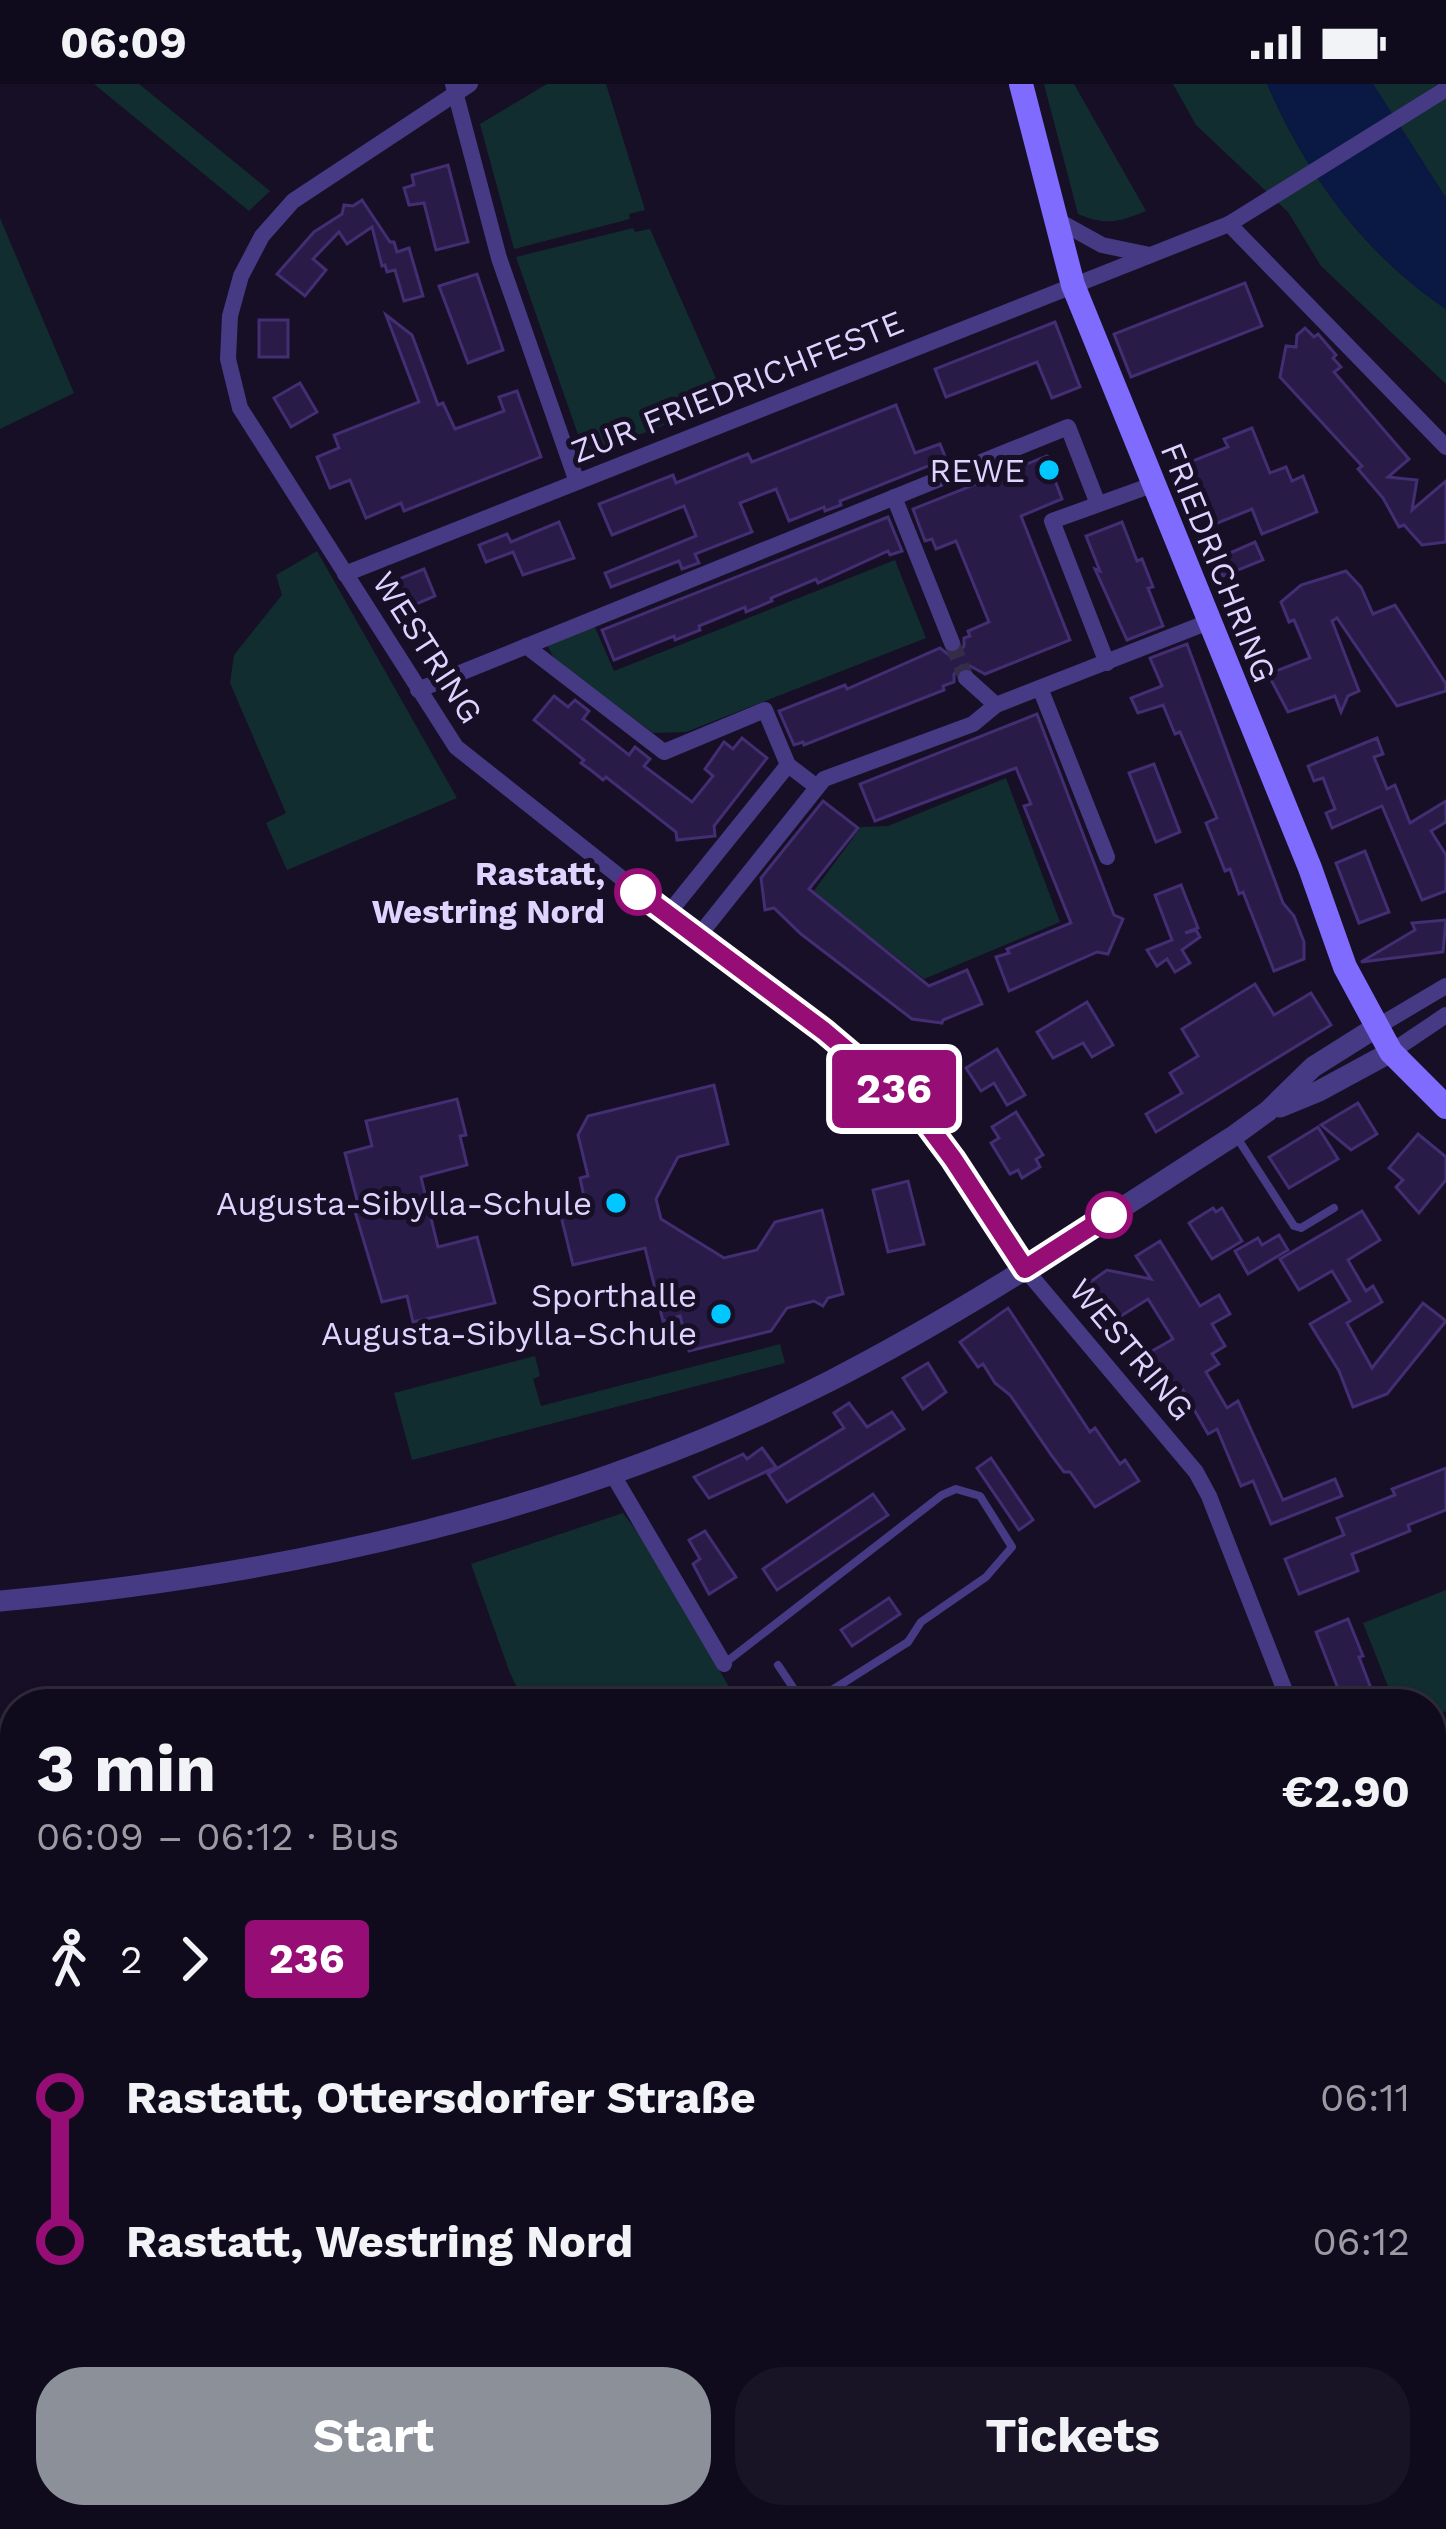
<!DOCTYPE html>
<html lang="en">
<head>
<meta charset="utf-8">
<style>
  body { margin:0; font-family:"Work Sans",sans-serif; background:#191425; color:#f1f3f6; height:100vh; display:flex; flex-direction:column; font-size:45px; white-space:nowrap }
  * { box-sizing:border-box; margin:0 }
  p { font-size:39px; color:#9c9ba3 }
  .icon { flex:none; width:66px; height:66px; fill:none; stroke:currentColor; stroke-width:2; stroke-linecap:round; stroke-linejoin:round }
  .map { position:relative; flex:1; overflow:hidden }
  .panel { position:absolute; left:0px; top:1605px; width:1446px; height:840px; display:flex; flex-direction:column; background:#100b1c; border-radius:48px 48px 0 0; box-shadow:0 3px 9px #0004,0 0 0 3px #302b3b }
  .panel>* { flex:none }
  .badge { padding:0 24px; border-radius:9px; font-size:42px; line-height:78px }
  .map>.badge { position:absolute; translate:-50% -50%; box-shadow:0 0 0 6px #fff }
  .legs { display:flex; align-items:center; gap:18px; height:132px; padding:0 36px; font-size:39px }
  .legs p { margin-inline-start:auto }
  .overview { display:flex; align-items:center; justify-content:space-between; height:204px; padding:0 36px }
  h1 { font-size:66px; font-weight:700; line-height:90px }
  .cta { display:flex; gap:24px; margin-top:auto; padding:24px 36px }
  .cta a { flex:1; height:138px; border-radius:48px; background:#8c9099; color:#fff; font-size:48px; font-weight:700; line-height:138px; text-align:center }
  .cta a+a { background:#191425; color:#f1f3f6 }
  ul { padding:0 36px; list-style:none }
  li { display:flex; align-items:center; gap:42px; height:144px; font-size:45px }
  li i { display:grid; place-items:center; width:18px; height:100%; margin:0 15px; background:currentColor }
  li i::after { content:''; width:30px; height:30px; margin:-15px; border:9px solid; border-radius:50%; background:#100b1c }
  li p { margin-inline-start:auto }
  li:first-child i { background:linear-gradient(#0000 50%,currentColor 0) }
  li:last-child i { background:linear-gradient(currentColor 50%,#0000 0) }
  .status { display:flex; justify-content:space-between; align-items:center; height:84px; padding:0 60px; background:#100b1c; direction:ltr }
  .status svg { height:33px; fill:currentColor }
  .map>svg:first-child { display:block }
</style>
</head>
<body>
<div class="status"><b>06:09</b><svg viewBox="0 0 49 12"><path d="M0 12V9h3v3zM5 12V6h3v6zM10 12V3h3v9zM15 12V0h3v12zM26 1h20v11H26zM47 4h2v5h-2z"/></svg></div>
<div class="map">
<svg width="1446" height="2445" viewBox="0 0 1446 2445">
  <rect width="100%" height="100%" fill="#160f26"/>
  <g fill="#122d30">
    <path d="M94,0H139L270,107L249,127Z"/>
    <path d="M547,0H606L645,126L629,130L630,135L514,165L480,40Z"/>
    <path d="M1044,0H1074L1146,127C1119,138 1106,142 1078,130Z"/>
    <path d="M1173,0H1267C1307,91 1363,169 1446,225V300L1321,182L1288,128L1196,41Z"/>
    <path d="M1373,0H1446V114Z"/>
    <path d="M0,134L74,309L0,345Z"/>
    <path d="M633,144L635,148L650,145L726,317L597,367L582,362L516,173Z"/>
    <path d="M317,467L457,714L287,786L266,739L286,729L230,599L234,571L282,511L276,491Z"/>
    <path d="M895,476L926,554L686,648L653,649L555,576L547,561L594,541L614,587Z"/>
    <path d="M1006,694L1060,838L924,895L813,808L861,743L888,742Z"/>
    <path d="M780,1260L785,1279L412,1376L394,1309L535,1272L540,1292L533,1295L541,1322Z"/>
    <path d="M623,1429L644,1457L739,1620H525L510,1589L471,1480Z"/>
    <path d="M1446,1506V1627L1431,1633V1620H1395L1363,1539Z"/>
    <path d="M0,1739L10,1774H15V1888L0,1859Z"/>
    <path d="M15,2176V2430H341L352,2445H0V2180Z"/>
  </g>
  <path fill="#0a1844" d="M1267,0H1373L1446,114V225C1363,169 1307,91 1267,0Z"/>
  <g fill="#291b47" stroke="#432d73" stroke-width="3">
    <path d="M448,81L468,158L436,166L424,119L409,121L404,104L414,101L412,91Z"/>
    <path d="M362,116L390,158H394L397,168L409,164L423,212L404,217L395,186L387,188L385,181L382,182L372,143L347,160L339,148L313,175L326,186L305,212L277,190L314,148L342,130L344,121L353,122Z"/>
    <path d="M477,190L503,266L468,279L439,202Z"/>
    <path d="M1245,199L1262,242L1131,293L1114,250Z"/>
    <path d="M386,231L412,251L438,321L443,319L455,345L504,327L499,313L517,307L541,373L404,427L401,419L366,434L350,396L330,404L317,373L339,364L334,351L419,318Z"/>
    <rect x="259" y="236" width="29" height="37"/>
    <path d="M1055,238L1080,303L1052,314L1037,278L946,313L935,285Z"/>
    <path d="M1305,244L1314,253L1318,250L1336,271L1333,274L1341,283L1334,288L1409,375L1388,393L1417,396L1412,426L1446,397V458L1422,461L1404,441L1399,443L1383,414L1358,385L1362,382L1280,293L1286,262L1296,263L1297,251Z"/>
    <path d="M300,299L317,328L291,343L274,314Z"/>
    <path d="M896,321L915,369L940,360L946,375L840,417L841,421L825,427L824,423L789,437L776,405L740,419L752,448L695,470L699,479L682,485L679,477L611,503L605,489L696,452L684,422L612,451L599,420L673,391L676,399L748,370L752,378Z"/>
    <path d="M1252,344L1270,389L1286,383L1292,397L1303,392L1317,428L1262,450L1252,425L1210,442L1185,380L1228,363L1224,355Z"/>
    <path d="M1047,372L1060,380L1053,391L1062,415L1021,432L1070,556L985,590L970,582H961L954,590V598L943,602L944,606L804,661L803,658L794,661L779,627L845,601L847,605L940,564L949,571L958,570L964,562V554L970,552L968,547L989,538L956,457L936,465L932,455L925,457L913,425Z"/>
    <path d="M888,433L902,467L890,471L888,467L818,499L816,495L771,514L772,517L746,528L745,523L699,542L700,546L675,556L674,552L614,576L602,546Z"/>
    <path d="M559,438L574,474L523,491L513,468L486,478L479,461L507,450L511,458Z"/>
    <path d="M1122,438L1137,477L1142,475L1153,503L1148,504L1163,542L1127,556L1095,485L1100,487L1086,452Z"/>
    <path d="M1255,458L1263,476L1223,492L1216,475Z"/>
    <path d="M424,485L435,512L400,527L389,499Z"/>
    <path d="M1346,487L1361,503L1373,530L1395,521L1446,600V607L1397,622L1337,534L1332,537L1359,607L1348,612L1341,628L1335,612L1288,628L1268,590L1310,574L1294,536L1289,538L1281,518L1301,501Z"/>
    <path d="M1187,560L1283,819L1294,832L1304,858V875L1274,887L1243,808L1239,810L1230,785L1225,787L1206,739L1217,734L1180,648L1175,650L1163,621L1138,629L1131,614L1162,602L1150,574Z"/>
    <path d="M554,612L568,623L575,616L589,627L583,635L629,671L635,663L650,675L644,682L692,718L713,692L705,685L724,658L733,665L742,654L767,674L714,742L715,752L677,756L676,748L606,693L603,696L592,687L581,679L584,676L534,636Z"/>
    <path d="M1037,630L1114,831L1123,835L1108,870L1097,868L1009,907L996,873L1009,869L1007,865L1071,839L1024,722L1031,720L1016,684L875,737L860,700Z"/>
    <path d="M1377,654L1383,670L1374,673L1387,705L1395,701L1410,739L1446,717V738L1431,747L1446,771V807L1422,816L1382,722L1332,744L1326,729L1335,725L1323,694L1314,697L1308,682Z"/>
    <path d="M1154,680L1180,748L1156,758L1129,689Z"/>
    <path d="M823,717L858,744L809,805L929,902L967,886L982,920L943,936L942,939L912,935L801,850L774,824L765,826L761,794Z"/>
    <path d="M1365,767L1389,828L1359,839L1336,779Z"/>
    <path d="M1181,801L1198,844L1185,849L1196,846L1200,853L1182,866L1190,879L1175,888L1167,875L1157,882L1147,866L1172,856L1155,811Z"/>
    <path d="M1446,836L1443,868L1361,878L1415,846L1412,839Z"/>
    <path d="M1255,900L1274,931L1311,909L1331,941L1156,1048L1146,1030L1182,1009L1170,989L1198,972L1182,945Z"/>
    <path d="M1087,918L1113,961L1092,973L1083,959L1053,974L1037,948Z"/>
    <path d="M997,965L1025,1011L1007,1021L994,999L981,1007L966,984Z"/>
    <path d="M714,1001L728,1060L678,1073L656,1115L661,1135L724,1174L757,1166L775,1138L822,1126L843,1210L828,1214L823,1222L814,1217L787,1224L771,1247L689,1267L680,1232L663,1237L645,1164L573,1181L559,1124L585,1117L580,1094L588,1092L578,1051L588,1032Z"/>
    <path d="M457,1015L466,1051L460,1052L467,1081L421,1093L438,1163L477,1153L495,1219L413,1238L407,1212L382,1218L353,1121L358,1120L345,1069L372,1062L366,1037Z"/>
    <path d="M1358,1019L1377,1050L1351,1066L1321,1041Z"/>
    <path d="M1016,1028L1043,1071L1036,1075L1040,1083L1022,1094L1018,1086L1010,1090L991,1059L999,1054L992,1043Z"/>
    <path d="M1318,1043L1338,1075L1289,1104L1269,1073Z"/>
    <path d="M1418,1050L1446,1073V1096L1419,1129L1396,1103L1403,1096L1389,1084Z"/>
    <path d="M908,1097L924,1160L888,1168L873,1106Z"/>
    <path d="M1213,1124L1216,1128L1222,1124L1242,1157L1212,1175L1189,1139Z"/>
    <path d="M1362,1127L1380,1156L1348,1176L1366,1207L1373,1202L1382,1218L1347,1239L1372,1284L1423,1219L1446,1237L1387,1310L1353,1323L1339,1287L1310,1240L1350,1217L1332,1187L1299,1206L1280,1175Z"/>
    <path d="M1279,1151L1288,1166L1248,1190L1235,1167L1258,1154L1262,1161Z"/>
    <path d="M1160,1157L1200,1222L1219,1211L1230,1230L1212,1240L1225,1262L1212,1270L1219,1280L1206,1288L1227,1324L1238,1317L1283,1416L1335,1395L1342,1412L1271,1440L1253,1397L1241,1402L1217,1345L1208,1350L1183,1306L1172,1313L1152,1280L1157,1276L1152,1267L1173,1255L1148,1215L1113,1237L1110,1232L1100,1238L1079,1206L1107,1186L1151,1195L1136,1172Z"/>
    <path d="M1008,1224L1090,1348L1095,1344L1120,1380L1125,1376L1139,1397L1095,1423L1070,1388H1064L1052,1372L1010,1311L995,1299L983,1280L978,1283L960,1258Z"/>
    <path d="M928,1279L946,1308L923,1325L903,1294Z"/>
    <path d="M849,1319L867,1343L892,1328L904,1345L787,1418L768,1390L844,1344L834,1329Z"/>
    <path d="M762,1364L776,1383L709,1414L694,1393L743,1370L747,1375Z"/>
    <path d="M991,1374L1033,1436L1019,1446L977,1384Z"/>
    <path d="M1446,1384V1426L1408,1441L1410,1447L1352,1470L1358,1487L1299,1510L1285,1475L1344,1451L1337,1434L1395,1411L1392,1405Z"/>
    <path d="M873,1410L888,1431L777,1506L763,1485Z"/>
    <path d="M705,1447L736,1493L709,1510L693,1480L700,1475L689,1456Z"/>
    <path d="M889,1514L900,1530L852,1562L841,1546Z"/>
    <path d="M1348,1535L1363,1572L1359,1573L1377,1620H1344L1316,1548Z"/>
  </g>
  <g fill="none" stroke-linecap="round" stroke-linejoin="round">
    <path stroke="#342d47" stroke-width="16" stroke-dasharray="16 8" stroke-linecap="butt" d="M952,559L966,594"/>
    <g stroke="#463a85" stroke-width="8">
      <path d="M1236,1052L1294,1142L1301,1144L1334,1124"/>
      <path d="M725,1579L942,1411L956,1405L980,1412L1012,1463L986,1493L921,1538L908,1558L810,1620"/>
      <path d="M778,1581L804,1620"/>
      <path d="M1431,2256L1446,2228"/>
      <path d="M1333,2445L1340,2430"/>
    </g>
    <g stroke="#463a85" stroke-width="16">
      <path d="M453,0L499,174L577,398"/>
      <path d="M470,0L293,117L262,152L241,192L230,232L228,275L240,324L456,663L697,854L824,947L915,1024L1025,1185L1196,1388L1209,1412L1290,1620"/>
      <path d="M1055,135L1102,161L1150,171"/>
      <path d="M1229,140L1446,363"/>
      <path d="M894,413L952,559"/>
      <path d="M345,490L1229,140L1446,5"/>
      <path d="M526,562L664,668L765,626L788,681"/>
      <path d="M1107,579L1052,437L1152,401"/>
      <path d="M966,594L996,621"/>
      <path d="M1040,604L1107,773"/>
      <path d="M418,606L1068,343L1098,420"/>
      <path d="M667,831L788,681L817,703"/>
      <path d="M697,854L824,695L973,640L996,621L1211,537"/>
      <path d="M1375,944L1446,902"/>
      <path d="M1391,968L1446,931"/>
      <path d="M613,1391L724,1580"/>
      <path d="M1431,1725L1446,1719"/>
      <path d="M1431,1944L1446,1959"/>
    </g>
    <g stroke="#463a85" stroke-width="21">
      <path d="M1280,1023L1319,1007L1391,968"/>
      <path d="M0,1517C288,1491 571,1428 830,1297C971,1225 1102,1136 1235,1051L1268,1027L1313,983L1375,944"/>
      <path d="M0,1935L15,1958"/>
      <path d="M361,2430L373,2445"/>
    </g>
    <path stroke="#806bff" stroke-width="24" d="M1021,0L1073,201L1310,784L1345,883L1391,968L1446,1023"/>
  </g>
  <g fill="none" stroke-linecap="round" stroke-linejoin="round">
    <g stroke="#fff" stroke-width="27">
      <path id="line-1" d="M638,808L824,947L915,1024L953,1075L1025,1185L1109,1131"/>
    </g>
    <use href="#line-1" stroke="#960e75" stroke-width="18"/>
  </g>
  <g fill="#00c7ff" stroke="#160f26" stroke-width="4.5">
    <circle cx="1049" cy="386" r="12"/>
    <circle cx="616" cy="1119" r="12"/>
    <circle cx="721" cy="1230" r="12"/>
  </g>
  <g fill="#fff" stroke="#960e75" stroke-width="6">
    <circle cx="638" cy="808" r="21"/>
    <circle cx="1109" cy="1131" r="21"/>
  </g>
  <g text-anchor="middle" stroke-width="10" stroke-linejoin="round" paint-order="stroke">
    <g font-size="33" fill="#ded4ff" stroke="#160f26">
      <text transform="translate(737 302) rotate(-22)" y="12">ZUR FRIEDRICHFESTE</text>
      <text transform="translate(1219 478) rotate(68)" y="12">FRIEDRICHRING</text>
      <text transform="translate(428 563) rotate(57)" y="12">WESTRING</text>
      <text transform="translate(1132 1265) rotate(50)" y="12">WESTRING</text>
    </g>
    <g font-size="33" fill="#ded4ff" stroke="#160f26" text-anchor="end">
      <text x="1025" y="398">REWE</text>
      <text x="592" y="1131">Augusta-Sibylla-Schule</text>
      <text x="697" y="1223">Sporthalle<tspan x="697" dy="38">Augusta-Sibylla-Schule</tspan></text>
    </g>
    <g font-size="33" font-weight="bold" fill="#ded4ff" stroke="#160f26" text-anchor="end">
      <text x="605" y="801">Rastatt,<tspan x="605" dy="38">Westring Nord</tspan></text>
    </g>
  </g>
</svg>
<b class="badge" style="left:894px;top:1005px;background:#960e75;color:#fff">236</b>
<section class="panel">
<div class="overview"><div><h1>3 min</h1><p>06:09 – 06:12 · Bus</p></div><b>€2.90</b></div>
<div class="legs"><svg class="icon" aria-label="walk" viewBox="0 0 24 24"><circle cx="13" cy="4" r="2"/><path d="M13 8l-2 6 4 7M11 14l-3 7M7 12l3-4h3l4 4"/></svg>2<svg class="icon" aria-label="forward" viewBox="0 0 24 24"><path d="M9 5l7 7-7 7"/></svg><b class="badge" style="background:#960e75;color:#fff">236</b></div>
<ul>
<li><i style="color:#960e75"></i><b>Rastatt, Ottersdorfer Straße</b><p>06:11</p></li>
<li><i style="color:#960e75"></i><b>Rastatt, Westring Nord</b><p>06:12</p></li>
</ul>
<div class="cta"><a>Start</a><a>Tickets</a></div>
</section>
</div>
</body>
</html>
